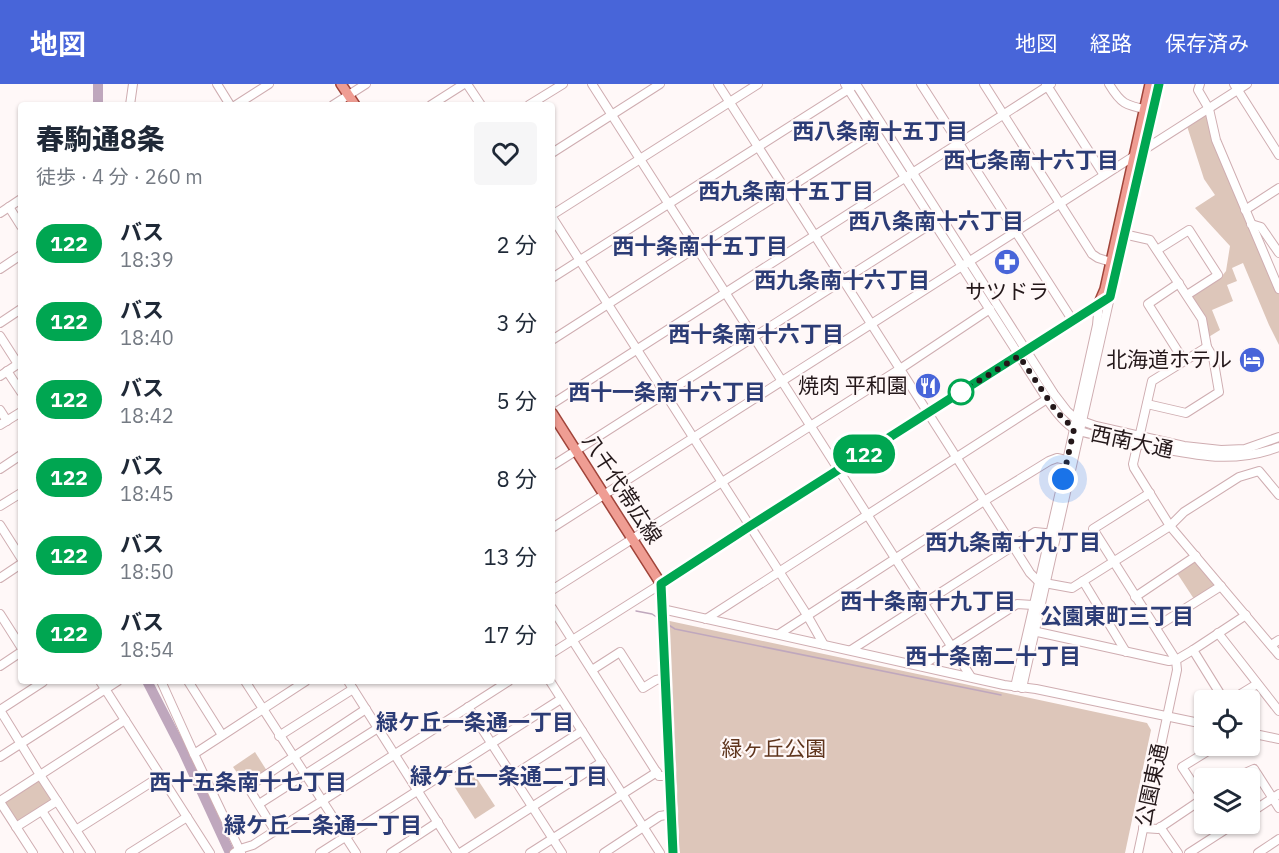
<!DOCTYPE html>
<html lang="ja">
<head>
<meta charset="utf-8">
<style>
  body { margin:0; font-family:"IBM Plex Sans","Noto Sans JP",sans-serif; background:#f6f6f7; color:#1f2937; height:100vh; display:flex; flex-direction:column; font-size:22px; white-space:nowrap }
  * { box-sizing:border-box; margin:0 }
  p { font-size:20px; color:#747a83 }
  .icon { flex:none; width:33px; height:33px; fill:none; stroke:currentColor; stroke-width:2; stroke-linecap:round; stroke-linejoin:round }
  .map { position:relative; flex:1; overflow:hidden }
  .drawer { position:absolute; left:18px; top:18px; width:537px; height:582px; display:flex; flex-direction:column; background:#fff; border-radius:6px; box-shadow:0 2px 4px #0004 }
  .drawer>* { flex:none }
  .badge { padding:0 12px; border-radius:20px; font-size:21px; line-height:39px }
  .controls { position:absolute; left:1194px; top:606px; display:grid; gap:12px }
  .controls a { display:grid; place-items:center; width:66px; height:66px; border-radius:6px; background:#fff; box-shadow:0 2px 4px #0004; font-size:30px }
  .you { position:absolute; width:30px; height:30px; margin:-15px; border:4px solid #fff; border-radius:50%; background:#1a73e8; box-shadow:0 0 0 9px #1a73e833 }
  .map>.badge { position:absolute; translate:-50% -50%; box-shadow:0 0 0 3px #fff }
  .round { display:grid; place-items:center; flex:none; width:63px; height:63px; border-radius:6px; background:#f6f6f7 }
  .headline { display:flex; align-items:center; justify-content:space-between; height:102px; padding:0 18px }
  h1 { font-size:28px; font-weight:800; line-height:45px }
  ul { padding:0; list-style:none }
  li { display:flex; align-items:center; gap:18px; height:78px; padding:0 18px }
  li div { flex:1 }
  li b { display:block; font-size:22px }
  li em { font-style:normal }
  li .badge { min-width:66px; font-weight:700; text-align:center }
  header { display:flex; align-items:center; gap:36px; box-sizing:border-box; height:84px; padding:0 30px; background:#4865d9; color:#fff }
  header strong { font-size:28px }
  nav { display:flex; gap:33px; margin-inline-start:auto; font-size:21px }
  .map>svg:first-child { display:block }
</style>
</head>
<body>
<header>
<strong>地図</strong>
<nav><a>地図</a><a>経路</a><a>保存済み</a></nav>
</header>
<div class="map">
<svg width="1279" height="769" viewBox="0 0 1279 769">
  <rect width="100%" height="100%" fill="#fff8f8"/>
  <g fill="#ddc6ba">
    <path d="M1209,25L1216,56L1279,205V261L1269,241L1243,179L1232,184L1237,197L1227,201L1233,217L1212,226L1220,246L1207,254L1191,212L1222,192L1226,187L1230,162L1195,124L1215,111L1204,95L1186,39Z"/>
    <path d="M1196,476L1217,500L1194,515L1177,489Z"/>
    <path d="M665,536L1147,639L1151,646L1125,769H676Z"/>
    <path d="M255,668L267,687L246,701L233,683Z"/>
    <path d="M474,690L495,722L475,735L454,702Z"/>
    <path d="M39,694L54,717L17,740L4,720L5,716Z"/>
  </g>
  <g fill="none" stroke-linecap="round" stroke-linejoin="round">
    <g stroke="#bfa7bd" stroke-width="1.5">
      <path d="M636,527L652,530L658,534"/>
      <path d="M667,540L675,545L1001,611"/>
    </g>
    <g stroke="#bfa7bd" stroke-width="10">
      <path d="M98,21V0"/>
      <path d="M147,597L183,667L230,769"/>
    </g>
    <g stroke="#cfadb1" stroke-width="10">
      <g id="minor">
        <path d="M217,0L230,21"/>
        <path d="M467,0L481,21"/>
        <path d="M592,0L971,593"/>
        <path d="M718,0L1013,462L1030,489L1039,498L1072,504L1170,442L1184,428L1239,393L1259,387L1279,411"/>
        <path d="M845,0L1047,315C1053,324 1065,340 1075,345C1090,352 1113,354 1129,358C1182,368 1226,383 1279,363"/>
        <path d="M856,0L1054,310L1067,327L1076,335L1096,342L1184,362L1221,366L1245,365L1279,353"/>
        <path d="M921,0L1073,237"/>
        <path d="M984,0L1092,170L1098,174L1111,178"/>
        <path d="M1046,0L1104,91"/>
        <path d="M1109,0C1121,20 1125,21 1148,26"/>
        <path d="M1200,0L1198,6L1209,25L1216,56L1279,205"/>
        <path d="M1234,0L1279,71"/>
        <path d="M130,21L133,0"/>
        <path d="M236,21L269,0"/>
        <path d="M333,21L366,0"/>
        <path d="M431,21L464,0"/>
        <path d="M529,21L563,0"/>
        <path d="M552,69L660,0"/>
        <path d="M9,123L21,142"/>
        <path d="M1245,126L1279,104"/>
        <path d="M0,129L21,115"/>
        <path d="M552,131L758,0"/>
        <path d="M552,133L807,531L824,561"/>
        <path d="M1251,140L1261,143L1279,169"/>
        <path d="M1119,149L1150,156L1202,235L1207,263L1213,273L1219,308L1186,329L1147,320"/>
        <path d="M1157,166L1189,146L1218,191L1187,211"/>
        <path d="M0,185L21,171"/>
        <path d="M552,194L852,3"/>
        <path d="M1179,199L1148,220L1184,277"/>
        <path d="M0,239L21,225"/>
        <path d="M0,252L18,280"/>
        <path d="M552,256L876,48"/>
        <path d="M1207,263L1152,297L1133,380L1134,384L1170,442L1279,571"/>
        <path d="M7,287L21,308"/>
        <path d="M0,292L21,278"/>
        <path d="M552,320L1051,0"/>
        <path d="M0,326L7,337"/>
        <path d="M0,341L21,328"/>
        <path d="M552,382L934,138"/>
        <path d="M0,385L21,371"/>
        <path d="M0,422L21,409"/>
        <path d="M0,441L21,474"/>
        <path d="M552,444L1247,0"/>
        <path d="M0,494L21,480"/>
        <path d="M1083,497L1126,568"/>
        <path d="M552,506L900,285L990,225"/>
        <path d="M1135,513L1196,472"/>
        <path d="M552,524L659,692H670"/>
        <path d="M662,525L1004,601L1036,605L1204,640"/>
        <path d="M0,530L21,563"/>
        <path d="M706,535L1047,315"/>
        <path d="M1156,543L1221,502"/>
        <path d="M1033,547L1169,577L1176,576L1193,566L1246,531"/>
        <path d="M1218,549L1279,627"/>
        <path d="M779,550L984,417L1049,377L1057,374L1071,377"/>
        <path d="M1271,561L1279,556"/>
        <path d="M851,566L1035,448L1055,450"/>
        <path d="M1193,566L1224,616"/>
        <path d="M552,569L661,500"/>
        <path d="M0,582L21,568"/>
        <path d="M921,582L1017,520L1033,521"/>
        <path d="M592,586L620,568L643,604L656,596L666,594"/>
        <path d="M100,597L210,769"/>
        <path d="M161,597L194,670L241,769"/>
        <path d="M188,597L222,651"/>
        <path d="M245,597L356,769"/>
        <path d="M348,597L457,769"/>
        <path d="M550,597L660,769"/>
        <path d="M1015,603L1067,377L1097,241L1099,219"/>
        <path d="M1022,604L1110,213"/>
        <path d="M1231,616L1257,600"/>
        <path d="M468,623L562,769"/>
        <path d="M0,626L40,691L91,769"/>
        <path d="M0,626L43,598L42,597"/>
        <path d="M1250,649L1279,655"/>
        <path d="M279,652L353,605"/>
        <path d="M194,670L306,597"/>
        <path d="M0,673L118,597"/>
        <path d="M512,692L582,647"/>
        <path d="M1234,694L1254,685L1279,724"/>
        <path d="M1203,715L1182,683L1216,662"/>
        <path d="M0,717L125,636"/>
        <path d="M0,718L33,769"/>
        <path d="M259,720L378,644"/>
        <path d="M42,727L69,769"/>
        <path d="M1250,729L1279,710"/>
        <path d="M16,743L57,717"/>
        <path d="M1160,743L1178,769"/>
        <path d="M1143,744L1158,745L1204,714"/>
        <path d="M76,746L161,692"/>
        <path d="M275,747L248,703L366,625"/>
        <path d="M130,769L187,733"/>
        <path d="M234,769L240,765L253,761L322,717L509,597"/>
        <path d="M320,769L561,615"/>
        <path d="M391,769L438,738"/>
        <path d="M460,769L602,678"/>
        <path d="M530,769L657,688"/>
        <path d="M604,769L660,732L672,730"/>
        <path d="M1138,769L1177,586L1176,576L1093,445L1150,409"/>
        <path d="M1189,769L1234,740"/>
        <path d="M1258,769L1279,755"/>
      </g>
    </g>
    <g stroke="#a1443a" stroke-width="12">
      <g id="major">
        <path d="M341,0L355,21"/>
        <path d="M1099,219L1105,205L1150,0"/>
        <path d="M552,329L661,500L674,769"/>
        <path d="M661,500L750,442L1110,213L1159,0"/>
      </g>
    </g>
    <use href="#minor" stroke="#fff" stroke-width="8"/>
    <use href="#major" stroke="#ef9d93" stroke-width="9"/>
  </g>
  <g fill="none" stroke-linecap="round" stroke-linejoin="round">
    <g stroke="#fff" stroke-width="14">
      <path id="line" d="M673,769L661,500L750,442L1110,213L1159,0"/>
    </g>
    <use href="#line" stroke="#00a651" stroke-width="9"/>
    <path stroke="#24181a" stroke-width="6" stroke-dasharray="0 10.8" d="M961,308L1019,272L1056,327L1074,345L1063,395"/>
  </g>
  <defs>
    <g id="pharmacy-disc" transform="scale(1.35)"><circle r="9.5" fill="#4865d9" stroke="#fff8f8"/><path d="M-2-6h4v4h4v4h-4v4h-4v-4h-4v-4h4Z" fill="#fff"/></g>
    <g id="hotel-disc" transform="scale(1.35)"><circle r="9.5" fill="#4865d9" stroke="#fff8f8"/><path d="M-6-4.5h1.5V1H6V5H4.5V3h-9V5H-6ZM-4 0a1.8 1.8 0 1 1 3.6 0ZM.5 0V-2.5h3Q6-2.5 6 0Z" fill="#fff"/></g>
    <g id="restaurant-disc" transform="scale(1.35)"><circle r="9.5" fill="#4865d9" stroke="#fff8f8"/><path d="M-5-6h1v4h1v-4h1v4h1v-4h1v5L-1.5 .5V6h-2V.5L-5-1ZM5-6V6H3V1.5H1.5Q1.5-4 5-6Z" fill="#fff"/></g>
  </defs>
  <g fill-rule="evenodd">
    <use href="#pharmacy-disc" x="1007" y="178"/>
    <use href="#hotel-disc" x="1252" y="276"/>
    <use href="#restaurant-disc" x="928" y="302"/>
  </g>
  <circle fill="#fff" stroke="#00a651" stroke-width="3" cx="961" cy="308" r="12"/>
  <g text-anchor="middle" stroke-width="4.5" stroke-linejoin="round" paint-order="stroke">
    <g font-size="21" fill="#24181a" stroke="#fff8f8" text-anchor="end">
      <text x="1007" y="215" text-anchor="middle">サツドラ</text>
      <text x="1232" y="283">北海道ホテル</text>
      <text x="908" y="309">焼肉 平和園</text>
    </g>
    <g font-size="21" fill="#24181a" stroke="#fff8f8">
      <text transform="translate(1132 358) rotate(12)" y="7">西南大通</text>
      <text transform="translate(622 405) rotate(57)" y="7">八千代帯広線</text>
      <text transform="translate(1152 701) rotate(-78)" y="7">公園東通</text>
    </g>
    <g font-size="21" fill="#5f351d" stroke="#fff8f8">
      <text x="774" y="672">緑ヶ丘公園</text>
    </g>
    <g font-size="22" font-weight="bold" fill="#2c3c76" stroke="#fff8f8">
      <text x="880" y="55">西八条南十五丁目</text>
      <text x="1031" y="84">西七条南十六丁目</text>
      <text x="786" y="115">西九条南十五丁目</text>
      <text x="936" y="145">西八条南十六丁目</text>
      <text x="700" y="170">西十条南十五丁目</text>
      <text x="842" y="204">西九条南十六丁目</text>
      <text x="756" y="258">西十条南十六丁目</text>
      <text x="667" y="316">西十一条南十六丁目</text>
      <text x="1013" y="466">西九条南十九丁目</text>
      <text x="928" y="525">西十条南十九丁目</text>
      <text x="1117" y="540">公園東町三丁目</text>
      <text x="993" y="580">西十条南二十丁目</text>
      <text x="475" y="646">緑ケ丘一条通一丁目</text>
      <text x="509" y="700">緑ケ丘一条通二丁目</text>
      <text x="248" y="706">西十五条南十七丁目</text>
      <text x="323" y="749">緑ケ丘二条通一丁目</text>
    </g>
  </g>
</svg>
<div class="controls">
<a><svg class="icon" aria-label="locate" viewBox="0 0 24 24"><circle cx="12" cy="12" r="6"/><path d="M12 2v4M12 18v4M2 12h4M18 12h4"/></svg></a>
<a><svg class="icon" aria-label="layers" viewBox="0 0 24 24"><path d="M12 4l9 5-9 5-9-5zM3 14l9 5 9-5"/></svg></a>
</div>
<div class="you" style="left:1063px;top:395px"></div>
<b class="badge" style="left:864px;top:370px;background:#00a651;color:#fff">122</b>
<section class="drawer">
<div class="headline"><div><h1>春駒通8条</h1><p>徒歩 · 4 分 · 260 m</p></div><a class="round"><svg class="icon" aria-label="heart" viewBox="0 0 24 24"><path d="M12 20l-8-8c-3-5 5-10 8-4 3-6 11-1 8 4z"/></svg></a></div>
<ul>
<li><span class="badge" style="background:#00a651;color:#fff">122</span><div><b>バス</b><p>18:39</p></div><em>2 分</em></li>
<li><span class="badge" style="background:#00a651;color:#fff">122</span><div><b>バス</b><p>18:40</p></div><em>3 分</em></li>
<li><span class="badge" style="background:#00a651;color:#fff">122</span><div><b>バス</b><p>18:42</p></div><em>5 分</em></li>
<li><span class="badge" style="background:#00a651;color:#fff">122</span><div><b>バス</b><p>18:45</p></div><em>8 分</em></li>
<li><span class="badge" style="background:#00a651;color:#fff">122</span><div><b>バス</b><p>18:50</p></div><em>13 分</em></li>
<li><span class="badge" style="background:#00a651;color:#fff">122</span><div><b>バス</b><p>18:54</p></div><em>17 分</em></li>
</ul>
</section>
</div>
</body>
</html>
